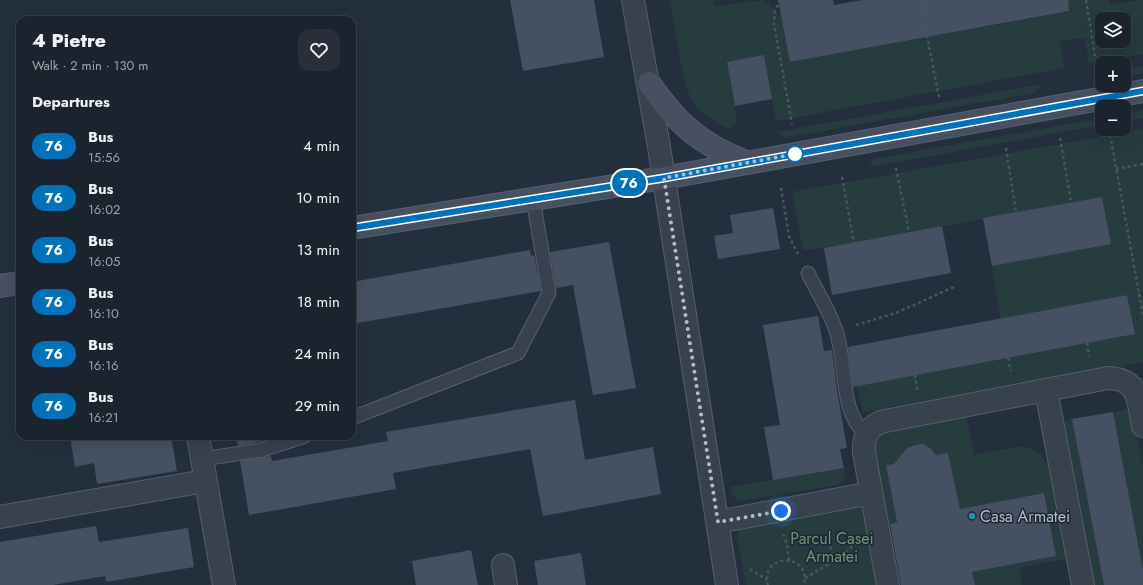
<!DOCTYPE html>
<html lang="en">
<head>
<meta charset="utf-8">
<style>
  body { margin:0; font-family:Jost,sans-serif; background:#282f3a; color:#f1f3f6; height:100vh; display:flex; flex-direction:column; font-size:15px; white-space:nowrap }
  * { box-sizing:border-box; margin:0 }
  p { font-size:13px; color:#a0a4aa }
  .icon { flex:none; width:22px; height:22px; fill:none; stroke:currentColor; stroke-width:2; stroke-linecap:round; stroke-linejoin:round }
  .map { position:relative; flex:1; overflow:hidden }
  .details { position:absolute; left:16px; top:16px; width:340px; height:424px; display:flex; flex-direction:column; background:#1b232e; border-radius:12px; box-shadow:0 4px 16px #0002,0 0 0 1px #39404a }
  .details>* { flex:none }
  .badge { padding:0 8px; border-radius:13px; font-size:14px; line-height:26px }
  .controls { position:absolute; left:1095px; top:12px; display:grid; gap:8px }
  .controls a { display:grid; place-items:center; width:36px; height:36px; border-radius:8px; background:#1b232e; box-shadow:0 4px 16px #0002,0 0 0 1px #39404a; font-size:20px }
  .you { position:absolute; width:20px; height:20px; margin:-10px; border:3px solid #fff; border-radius:50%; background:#1a73e8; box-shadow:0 0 0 6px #1a73e833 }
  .map>.badge { position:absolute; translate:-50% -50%; box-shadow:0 0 0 2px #fff }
  h2 { padding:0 16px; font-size:15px; line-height:36px }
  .round { display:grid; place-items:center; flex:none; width:42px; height:42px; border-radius:12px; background:#282f3a }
  .summary { display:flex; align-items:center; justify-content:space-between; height:68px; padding:0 16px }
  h1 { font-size:19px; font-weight:800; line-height:30px }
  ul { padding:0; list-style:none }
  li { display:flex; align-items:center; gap:12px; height:52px; padding:0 16px }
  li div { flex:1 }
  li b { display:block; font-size:15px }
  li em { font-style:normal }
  li .badge { min-width:44px; font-weight:700; text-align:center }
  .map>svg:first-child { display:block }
</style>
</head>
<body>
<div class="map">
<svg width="1143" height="585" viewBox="0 0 1143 585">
  <rect width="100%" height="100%" fill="#242f3e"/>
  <g fill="#263c3f" fill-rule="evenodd">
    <path d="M670,0H713L714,6L763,0L781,15L790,62L1067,12L1065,0H1109L1110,4L1143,0V54L1089,64L1085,38L1060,41L1064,68L776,121L764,56L727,62L737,118L735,125L729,128C723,127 718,123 713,120C706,115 699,111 694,104C682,87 675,24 670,0ZM1102,19H1124V41H1102Z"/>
    <path d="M1143,66V73L1129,76L1124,71V69Z"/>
    <path d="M1042,84L1035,93L784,138L777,132Z"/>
    <path d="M1143,110V118L1124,122V114Z"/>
    <path d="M1102,118V125L870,167L873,159Z"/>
    <path d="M1143,129V362L863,412L857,386L1135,334L1127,295L1000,319L992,266L1111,244L1102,197L824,248L803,250L792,192Z"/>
    <path d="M1132,408L1143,467V570L1113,412Z"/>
    <path d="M966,414L974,455L1017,447H1027L1041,454L1051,469L1068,558L1019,568L1022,585H975L972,572L1056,556L1044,493L960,509L948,453L936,455C923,438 904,441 899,463L886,465L897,522L884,524L872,439L883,430Z"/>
    <path d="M1072,419L1104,585H1095L1064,421Z"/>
    <path d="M844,467C845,475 844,481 837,485L740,501L733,496L730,487Z"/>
    <path d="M852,505L861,506L865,513L879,585H746L737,538L739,530L746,525Z"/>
  </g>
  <g fill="#455162">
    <path d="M510,0H594L604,57L523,71Z"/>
    <path d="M778,0H833L834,5L863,0H1068L1069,11L790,62Z"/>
    <path d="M764,55L772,99L735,106L727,62Z"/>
    <path d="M1102,197L1111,244L992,266L983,218Z"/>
    <path d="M773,208L780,249L718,259L714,236L733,233L730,215Z"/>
    <path d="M942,226L951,273L832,295L824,248Z"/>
    <path d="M609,242L636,388L593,395L573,285L556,288L550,252Z"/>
    <path d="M530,250L531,256L534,255L541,291L352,324V282Z"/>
    <path d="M1127,295L1135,334L853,387L848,347Z"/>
    <path d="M818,316L824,351L832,350L837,390L847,448L840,449L844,468L773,480L764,427L780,425L763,325Z"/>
    <path d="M575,400L585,460L653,447L661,494L543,516L530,449L393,473L396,489L249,515L240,461L271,456L272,461L388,441L386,432Z"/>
    <path d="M1113,412L1143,570V585H1104L1072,419Z"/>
    <path d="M70,436H171L177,471L97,484L94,463L75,467Z"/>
    <path d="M236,436H268V440L238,446Z"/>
    <path d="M923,444L930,448L936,455L948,453L960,509L1044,493L1056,556L972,572L975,585H901L890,524L897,522L886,465L894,464L907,448L914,445Z"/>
    <path d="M96,526L99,542L188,528L194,567L106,582L105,576L53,585H0V542Z"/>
    <path d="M471,550L478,585H416L412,561Z"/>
    <path d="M581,553L586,585H538L534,561Z"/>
  </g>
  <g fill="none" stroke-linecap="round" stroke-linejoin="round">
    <g stroke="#565f6c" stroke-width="15">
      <g id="service">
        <path d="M808,273C817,292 830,311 836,331C847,361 839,413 866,434"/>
        <path d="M352,418L518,353L549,293L533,199"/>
        <path d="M202,459L262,450L305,436"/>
      </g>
    </g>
    <g stroke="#565f6c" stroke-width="24">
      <g id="minor">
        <path d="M1046,390L1083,585"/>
        <path d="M198,436L224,585"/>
        <path d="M0,517L205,481"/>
        <path d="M718,522L871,493"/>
        <path d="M503,565L506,585"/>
        <path d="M888,585L864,452C863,438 867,429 880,422L1108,378C1140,379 1138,401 1143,426"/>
      </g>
    </g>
    <g stroke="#565f6c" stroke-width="24">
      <path id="tertiary" d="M633,0L659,147L727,585"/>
    </g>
    <g stroke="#565f6c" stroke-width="24">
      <g id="secondary">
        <path d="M649,83C677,124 701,145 748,163"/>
        <path d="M352,228L664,178L1143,91"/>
        <path d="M0,286L20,283"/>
      </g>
    </g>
    <g stroke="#44595c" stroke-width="2.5" stroke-dasharray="3 3" stroke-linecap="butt">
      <path d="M781,0L775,10L774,24L792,124"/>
      <path d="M920,0L939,97"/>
      <path d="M1086,0L1097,68"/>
      <path d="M1109,129L1143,315"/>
      <path d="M1060,138L1071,202"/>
      <path d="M1006,148L1016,212"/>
      <path d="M896,168L909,232"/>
      <path d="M1116,169L1143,164"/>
      <path d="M842,177L854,243"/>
      <path d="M781,188L789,236L799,256"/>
      <path d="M856,325L896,313L956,286"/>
      <path d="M1087,343L1089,356"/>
      <path d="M1008,358L1011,371"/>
      <path d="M915,375L917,390"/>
      <path d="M783,534L787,544L789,560"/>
      <path d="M827,535L834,561"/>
      <path d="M750,569L767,580"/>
      <path d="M805,578L834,561L856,543"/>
      <path d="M768,585C759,553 812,552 804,585"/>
    </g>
    <use href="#service" stroke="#38414e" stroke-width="13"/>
    <use href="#minor" stroke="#38414e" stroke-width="22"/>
    <use href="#tertiary" stroke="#38414e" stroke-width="22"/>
    <use href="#secondary" stroke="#465061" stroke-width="22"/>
  </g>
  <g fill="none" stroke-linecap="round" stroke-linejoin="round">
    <g stroke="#fff" stroke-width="9">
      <path id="line" d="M352,228L664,178L1143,91"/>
    </g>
    <use href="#line" stroke="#0072bc" stroke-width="6"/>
    <path stroke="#b4bcc9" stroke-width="4" stroke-dasharray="0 7.2" d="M781,511L718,522L664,178L795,154"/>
  </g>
  <circle fill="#fff" stroke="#0072bc" stroke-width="2" cx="795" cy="154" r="8"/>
  <circle fill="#0f9aa8" stroke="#1d2633" stroke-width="1.5" cx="972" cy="516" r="4"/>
  <g text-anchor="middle" stroke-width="3" stroke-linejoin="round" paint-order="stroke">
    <g font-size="16" fill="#b4bcc9" stroke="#1d2633" text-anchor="start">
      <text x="980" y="522">Casa Armatei</text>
    </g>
    <g font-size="16" fill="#6b9a76" stroke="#1d2633">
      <text x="832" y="544">Parcul Casei<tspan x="832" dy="18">Armatei</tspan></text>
    </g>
  </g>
</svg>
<div class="controls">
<a><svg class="icon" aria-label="layers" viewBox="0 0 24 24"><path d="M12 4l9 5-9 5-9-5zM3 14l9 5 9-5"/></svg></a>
<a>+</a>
<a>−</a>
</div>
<div class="you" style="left:781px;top:511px"></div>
<b class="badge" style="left:629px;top:183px;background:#0072bc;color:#fff">76</b>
<section class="details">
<div class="summary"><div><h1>4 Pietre</h1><p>Walk · 2 min · 130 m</p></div><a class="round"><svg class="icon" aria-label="heart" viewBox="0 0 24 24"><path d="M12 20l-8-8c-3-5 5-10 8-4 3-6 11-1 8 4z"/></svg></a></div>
<h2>Departures</h2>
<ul>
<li><span class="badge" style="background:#0072bc;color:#fff">76</span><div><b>Bus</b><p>15:56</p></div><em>4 min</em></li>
<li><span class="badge" style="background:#0072bc;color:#fff">76</span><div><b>Bus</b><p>16:02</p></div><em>10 min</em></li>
<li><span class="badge" style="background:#0072bc;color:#fff">76</span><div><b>Bus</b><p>16:05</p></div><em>13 min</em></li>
<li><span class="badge" style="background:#0072bc;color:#fff">76</span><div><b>Bus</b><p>16:10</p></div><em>18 min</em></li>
<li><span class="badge" style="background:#0072bc;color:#fff">76</span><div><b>Bus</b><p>16:16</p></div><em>24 min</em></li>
<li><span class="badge" style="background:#0072bc;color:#fff">76</span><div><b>Bus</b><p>16:21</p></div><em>29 min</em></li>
</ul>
</section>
</div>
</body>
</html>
